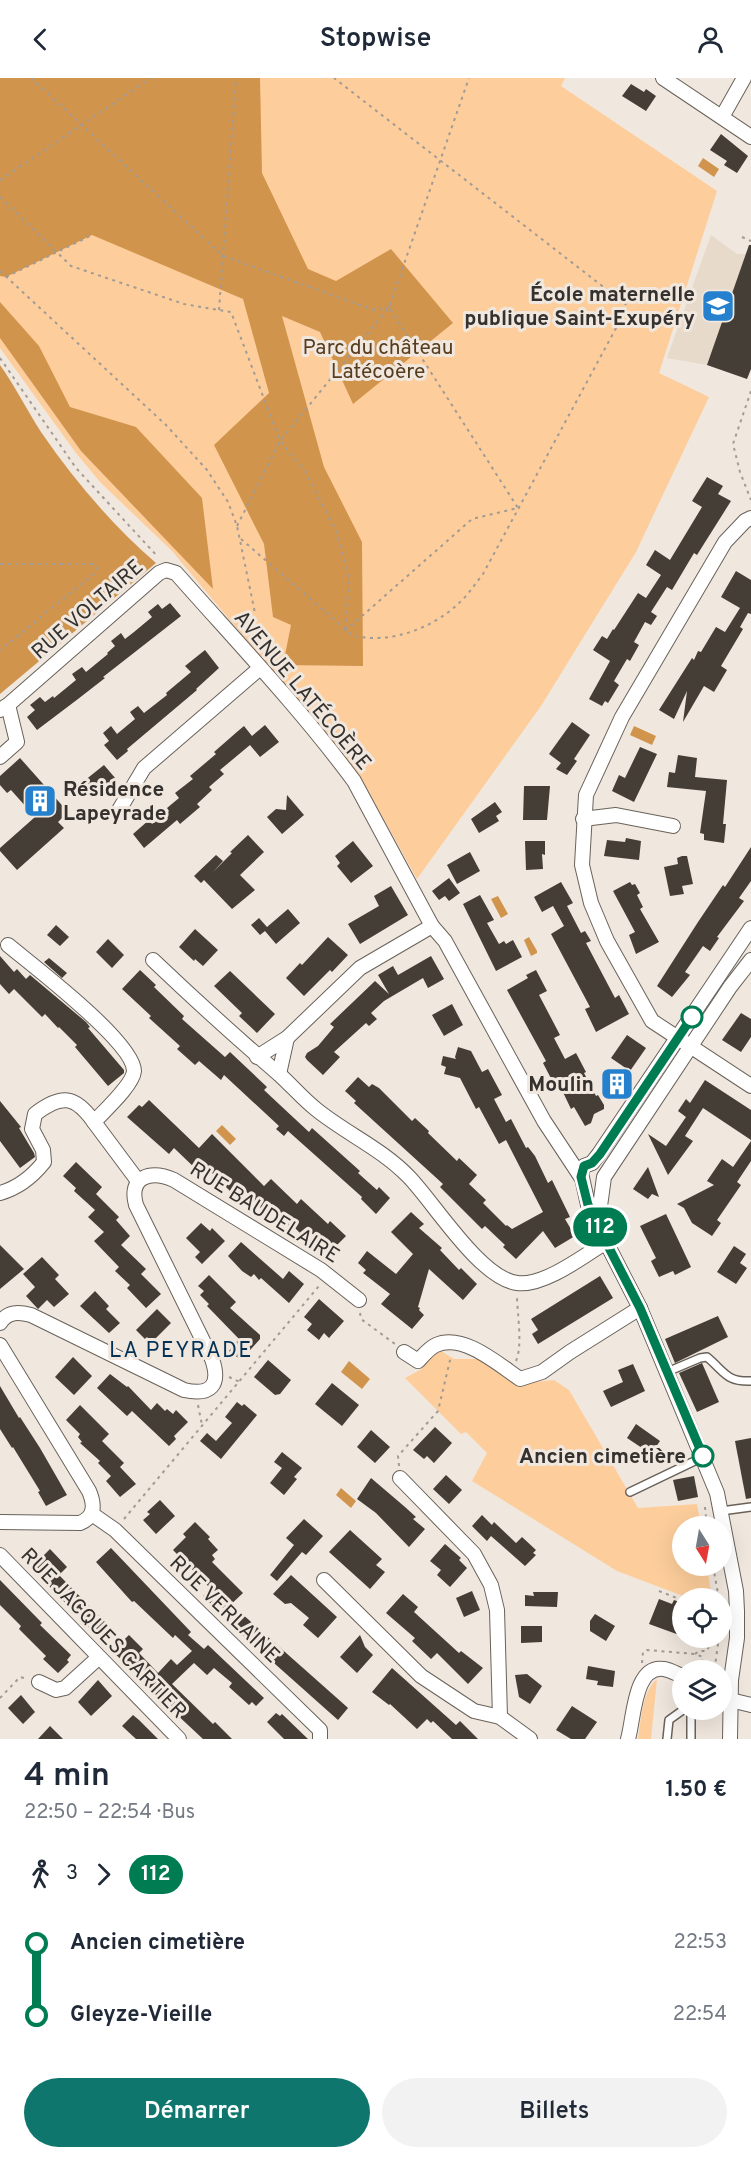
<!DOCTYPE html>
<html lang="fr">
<head>
<meta charset="utf-8">
<style>
  body { margin:0; font-family:Overpass,sans-serif; background:#f2f2f3; color:#1f2937; height:100vh; display:flex; flex-direction:column; font-size:22px; white-space:nowrap }
  * { box-sizing:border-box; margin:0 }
  p { font-size:20px; color:#747a83 }
  .icon { flex:none; width:33px; height:33px; fill:none; stroke:currentColor; stroke-width:2; stroke-linecap:round; stroke-linejoin:round }
  .map { position:relative; height:1661px; overflow:hidden }
  .sheet { display:flex; flex-direction:column; background:#fff; flex:1 }
  .sheet>* { flex:none }
  .badge { padding:0 12px; border-radius:20px; font-size:21px; line-height:39px }
  .needle { width:39px; rotate:169deg }
  .fabs { position:absolute; left:672px; top:1438px; display:grid; gap:12px }
  .fabs a { display:grid; place-items:center; width:60px; height:60px; border-radius:50%; background:#fff; box-shadow:0 6px 24px #0002; font-size:30px }
  .map>.badge { position:absolute; translate:-50% -50%; box-shadow:0 0 0 3px #fff }
  .legs { display:flex; align-items:center; gap:9px; height:66px; padding:0 24px; font-size:20px }
  .legs p { margin-inline-start:auto }
  .headline { display:flex; align-items:center; justify-content:space-between; height:102px; padding:0 24px }
  h1 { font-size:33px; font-weight:600; line-height:45px }
  .action { display:flex; gap:12px; margin-top:auto; padding:12px 24px }
  .action a { flex:1; height:69px; border-radius:36px; background:#0f766e; color:#fff; font-size:24px; font-weight:600; line-height:69px; text-align:center }
  .action a+a { background:#f2f2f3; color:#1f2937 }
  ul { padding:0 24px; list-style:none }
  li { display:flex; align-items:center; gap:21px; height:72px; font-size:22px }
  li i { display:grid; place-items:center; width:9px; height:100%; margin:0 8px; background:currentColor }
  li i::after { content:''; width:15px; height:15px; margin:-8px; border:4px solid; border-radius:50%; background:#fff }
  li p { margin-inline-start:auto }
  li:first-child i { background:linear-gradient(#0000 50%,currentColor 0) }
  li:last-child i { background:linear-gradient(currentColor 50%,#0000 0) }
  header { display:flex; justify-content:space-between; align-items:center; height:78px; padding:0 24px; background:#fff; font-size:27px; font-weight:600 }
  .map>svg:first-child { display:block }
</style>
</head>
<body>
<header><svg class="icon" aria-label="back" viewBox="0 0 24 24"><path d="M15 5l-7 7 7 7"/></svg>Stopwise<svg class="icon" aria-label="person" viewBox="0 0 24 24"><circle cx="12" cy="8" r="4"/><path d="M4 21q1-7 8-7t8 7"/></svg></header>
<div class="map">
<svg width="751" height="1661" viewBox="0 0 751 1661">
  <rect width="100%" height="100%" fill="#f0e7de"/>
  <path fill="#e7dacb" d="M711,157L737,176H751V290L747,301L707,287L667,280Z"/>
  <g fill="#fdce9c">
    <path d="M0,0H565L561,8L717,113L659,295L709,319L636,474L541,628L417,801L364,706L328,659L172,473L101,405L76,375L0,270Z"/>
    <path d="M438,1271L454,1281H481L520,1310L523,1305L554,1302L569,1312L638,1430L697,1426L701,1449H682V1488H707L712,1521H691L617,1493L472,1403L487,1375L466,1354L461,1356L405,1300L420,1292Z"/>
    <path d="M657,1601L651,1661H638C641,1643 642,1613 657,1601Z"/>
  </g>
  <g fill="#d1944d">
    <path d="M0,0H260L262,95L308,191L336,203L391,171L453,245L353,326L320,254L282,238L324,389L362,464L363,588L283,587L291,547L273,539L264,466L214,367L269,315L243,221L92,157L6,199L0,198Z"/>
    <path d="M0,224L39,268L70,329L136,349L202,420L213,511L81,373L0,260Z"/>
    <path d="M0,287C15,308 27,332 41,354C74,402 112,447 156,485L0,616Z"/>
  </g>
  <g fill="#d0944c">
    <path d="M703,80L719,91L714,99L698,88Z"/>
    <path d="M634,648L656,658L652,667L630,657Z"/>
    <path d="M498,818L508,836L501,840L491,821Z"/>
    <path d="M529,859L537,873V875L531,878L524,862Z"/>
    <path d="M222,1047L236,1061L230,1067L216,1053Z"/>
    <path d="M349,1283L370,1301L362,1311L341,1294Z"/>
    <path d="M341,1410L356,1423L351,1430L336,1417Z"/>
  </g>
  <g fill="#453e36">
    <path d="M631,6L644,14L646,11L656,18L646,33L622,18Z"/>
    <path d="M721,56L748,78L737,95L724,87L727,83L710,72Z"/>
    <path d="M749,167H751V291L747,301L707,287Z"/>
    <path d="M707,399L723,408L718,416L731,423L697,477L694,475L672,512L667,509L651,534L657,538L651,547L645,544L634,564L639,567L630,583L627,581L614,603L619,607L608,625L605,623L602,628L589,621L610,583L593,572L602,558L607,561L613,551L614,552L638,515L646,520L661,497L646,487L655,472L670,482L702,429L692,423Z"/>
    <path d="M736,493L751,502V536L748,535L740,549L743,551L721,588L727,592L714,614L704,608L683,644L687,613L674,641L659,632L692,580L694,582L698,573L701,574L716,549L725,554L740,530L721,519Z"/>
    <path d="M170,525L181,538L103,599L105,600L78,621L37,652L27,639L35,632L30,627L40,619L45,624L53,618L54,620L76,602L72,596L82,589L86,594L108,576L107,575L115,568L111,563L121,555L125,561L134,554L152,539L148,534L158,526L162,531Z"/>
    <path d="M205,572L219,590L196,611L197,612L127,671L128,673L117,682L104,667L109,663L103,655L111,648L117,656L135,641L130,634L138,628L144,635L167,617L166,615L191,594L185,588Z"/>
    <path d="M572,644L590,657L574,681L577,683L567,697L556,691L561,685L549,676Z"/>
    <path d="M265,647L279,664L260,679L250,667L220,692L224,696L209,709L212,712L197,726L200,729L180,746L177,742L144,770L133,756L149,742L152,746L169,733L167,730L179,720L175,715L193,701L190,698L216,676L214,674L238,653L244,648L252,658Z"/>
    <path d="M640,669L657,676L634,724L612,713L619,697L625,700Z"/>
    <path d="M678,677L697,680L695,699L727,702L723,746H726L724,765L704,762V756L700,755L706,713L667,709L669,694L675,695Z"/>
    <path d="M20,680L68,734L58,744L64,750L17,792L0,773V770L35,739L11,712L7,715L0,707V698Z"/>
    <path d="M104,687L116,701L96,718L84,703Z"/>
    <path d="M524,708H550L547,742H523Z"/>
    <path d="M287,717L304,737L282,756L267,739L276,731L286,732Z"/>
    <path d="M495,724L502,734L496,738L499,743L479,755L471,741Z"/>
    <path d="M248,757L264,774L240,797L255,812L232,831L204,802L201,805L194,798L216,777L223,783L213,794L232,775L230,774Z"/>
    <path d="M626,760L641,763L639,782L604,778L607,762L625,764Z"/>
    <path d="M353,763L373,788L351,805L337,788L340,785L335,778Z"/>
    <path d="M525,763H545V777L542,776L543,791L526,792Z"/>
    <path d="M751,769V803L739,820L744,823L717,859L719,860L710,873L703,868L685,894L690,897L672,919L657,908L698,844L723,807L725,809Z"/>
    <path d="M470,774L480,793L457,806L447,787Z"/>
    <path d="M682,778H687L693,806L682,808L684,816L670,818L664,789L678,786L677,780Z"/>
    <path d="M449,800L460,815L449,823L445,818L439,822L432,813Z"/>
    <path d="M561,804L573,825L567,828L581,855L585,853L591,863L586,865L615,920L619,917L629,936L596,954L585,931L590,929L551,856L564,848L553,828L542,834L534,819Z"/>
    <path d="M630,804L632,807L635,806L640,815L637,817L643,829L640,831L659,864L636,876L629,857L635,854L613,813Z"/>
    <path d="M391,808L408,837L360,866L348,846L379,828L374,818Z"/>
    <path d="M480,817L494,842L487,845L499,866L504,863L506,866L513,862L522,879L496,893L463,826Z"/>
    <path d="M288,831L300,845L276,866L265,853L260,857L251,847L259,840L267,849Z"/>
    <path d="M56,847L69,859L60,868L47,857Z"/>
    <path d="M195,851L218,872L203,888L195,881L194,883L179,869Z"/>
    <path d="M328,859L348,877L332,894L330,892L304,918L286,900L300,885L302,887Z"/>
    <path d="M108,861L124,877L112,890L96,874Z"/>
    <path d="M0,878L14,894L17,891L26,901L30,897L86,944L90,949L88,950L124,992V995L108,1008L75,969L77,967L59,949L58,950L45,936L42,939L14,911L9,916L0,906Z"/>
    <path d="M431,878L444,901L428,910L423,900L384,923L371,935L377,941L369,948L366,945L334,974L340,979L323,997L307,982L305,979L307,975L318,968L334,949L330,946L375,903L389,916L378,897L393,888L398,897Z"/>
    <path d="M49,880L67,895L62,900L44,884Z"/>
    <path d="M140,892L156,907L154,909L184,938L182,941L225,979L230,974L267,1009L264,1012L280,1027L309,1054L312,1050L360,1093L358,1095L377,1112L379,1109L390,1120L376,1136L361,1121L362,1119L288,1053L284,1058L276,1051L279,1048L224,997L221,1002L199,983L195,987L177,971L180,968L149,940L151,938L122,911Z"/>
    <path d="M536,892L547,913L539,917L560,957L554,960L565,981L576,975L586,994L584,995L596,1018L598,1017L604,1027V1031L594,1036L591,1045L585,1048L574,1029L571,1031L560,1008L556,1010L543,985L546,983L507,912L528,900L526,897Z"/>
    <path d="M230,893L275,936L257,955L239,938L242,935L214,908Z"/>
    <path d="M452,926L463,947L444,958L432,937Z"/>
    <path d="M741,935L751,941V959L741,974L722,962Z"/>
    <path d="M627,957L646,970L630,993L611,980Z"/>
    <path d="M458,969L471,973L482,994L488,991L502,1017L494,1021L506,1044L511,1041L526,1070L528,1069L535,1078L548,1105L552,1102L570,1139L565,1141L575,1158L555,1170L543,1153L516,1181L503,1169L505,1167L485,1148L482,1151L440,1109L443,1106L354,1025L356,1023L345,1013L358,999L369,1009L372,1006L379,1010L412,1043L415,1040L429,1053L428,1055L457,1083L459,1080L477,1097L469,1106L486,1122L483,1125L506,1148L507,1147L512,1151L543,1134L506,1062L499,1066L479,1029L476,1031L460,1000L444,996L446,989L441,987L443,978L456,981L455,979Z"/>
    <path d="M618,998L631,1006L622,1019L612,1008Z"/>
    <path d="M705,1002L751,1032V1062L703,1030L685,1058L693,1063L668,1097L648,1056L666,1068L686,1039L678,1033L686,1021L690,1025Z"/>
    <path d="M149,1022L199,1070L212,1056L264,1108L271,1101L297,1126L301,1121L328,1146L330,1143L346,1158L331,1173L306,1150L301,1156L295,1150L293,1152L273,1133L268,1138L244,1111L238,1117L234,1113L232,1115L210,1093L207,1096L200,1089L197,1092L174,1070L169,1076L127,1039L139,1027L142,1029Z"/>
    <path d="M0,1023L21,1049L19,1050L34,1075L35,1079L20,1090L0,1063Z"/>
    <path d="M751,1063V1083L737,1104L741,1107L717,1142L721,1145L712,1158L692,1145L684,1130L677,1126L714,1107L707,1103L722,1081L733,1089Z"/>
    <path d="M76,1084L102,1109L96,1116L119,1139L116,1142L130,1158L121,1167L146,1191L141,1196L161,1216L146,1230L127,1210L130,1207L115,1193L119,1189L94,1163L104,1154L88,1139L95,1132L74,1113L76,1110L63,1098Z"/>
    <path d="M648,1089L659,1119L652,1116L648,1121L633,1111Z"/>
    <path d="M411,1134L424,1146L419,1150L442,1170L440,1172L459,1192L461,1190L477,1206L463,1222L429,1191L418,1229L420,1230L419,1232L424,1237L412,1251L381,1226L390,1216L363,1195L366,1192L358,1185L367,1173L396,1196L413,1176L391,1154Z"/>
    <path d="M666,1136L691,1189L675,1197L673,1193L659,1199L651,1183L656,1180L640,1148Z"/>
    <path d="M201,1145L210,1153L212,1150L225,1163L202,1186L195,1179L200,1174L186,1160Z"/>
    <path d="M241,1164L283,1201L289,1193L304,1206L289,1225L261,1200L259,1202L254,1196L251,1199L242,1193L228,1178Z"/>
    <path d="M0,1167L24,1191L0,1211Z"/>
    <path d="M734,1168L746,1176L740,1185L747,1190L736,1206L717,1194Z"/>
    <path d="M42,1179L59,1197L55,1201L69,1216L54,1229L47,1222L38,1231L26,1218L35,1209L23,1196Z"/>
    <path d="M209,1197L236,1224L230,1230L260,1257V1261L241,1282L229,1273L239,1261L207,1228L209,1226L200,1217L204,1213L198,1208Z"/>
    <path d="M600,1198L613,1220L538,1266L532,1256L538,1252L531,1241Z"/>
    <path d="M95,1213L109,1228L106,1231L120,1245L109,1255L80,1228Z"/>
    <path d="M319,1221L344,1243L329,1260L324,1255L319,1262L307,1252L312,1246L304,1239Z"/>
    <path d="M157,1231L171,1245L152,1264L147,1259L145,1261L136,1252Z"/>
    <path d="M718,1238L728,1259L675,1285L665,1261Z"/>
    <path d="M73,1279L92,1298L74,1317L55,1299Z"/>
    <path d="M268,1282L291,1302L280,1316L275,1317L254,1299Z"/>
    <path d="M702,1285L719,1324L697,1334L679,1295Z"/>
    <path d="M633,1286L645,1313L611,1329L603,1313L623,1304L618,1292Z"/>
    <path d="M110,1296L127,1309L128,1308L151,1332L157,1325L165,1333L167,1331L173,1336L176,1332L188,1344L174,1358L176,1361L169,1368L132,1333L127,1338L97,1310Z"/>
    <path d="M332,1305L359,1327L342,1348L315,1326Z"/>
    <path d="M0,1308L19,1340L20,1339L40,1370L67,1417L46,1428L38,1414L40,1413L13,1369L12,1370L0,1351Z"/>
    <path d="M237,1324L242,1328L244,1326L257,1337L221,1381L200,1363L207,1355L216,1363L232,1345L225,1339Z"/>
    <path d="M80,1327L109,1356L102,1363L124,1385L120,1389L136,1406L120,1419L106,1403L111,1398L98,1385L100,1383L80,1365L82,1364L78,1359L80,1356L66,1342Z"/>
    <path d="M636,1346L660,1363L651,1376L627,1360Z"/>
    <path d="M435,1349L452,1365L434,1385L427,1378L424,1381L413,1372Z"/>
    <path d="M371,1352L390,1369L375,1385L357,1369Z"/>
    <path d="M751,1360V1420L746,1421L735,1363Z"/>
    <path d="M282,1374L302,1390L294,1399L297,1401L284,1417L270,1405L282,1390L274,1384Z"/>
    <path d="M446,1397L462,1412L449,1426L433,1411Z"/>
    <path d="M694,1398L698,1419L678,1423L673,1402Z"/>
    <path d="M371,1400L405,1429L416,1439L413,1441L425,1451L409,1469L376,1435L357,1421Z"/>
    <path d="M160,1422L175,1438L156,1456L143,1442L150,1436L147,1434Z"/>
    <path d="M482,1437L492,1447L494,1444L516,1465L522,1459L536,1472L533,1475L536,1477L525,1488L491,1458L487,1463L472,1448Z"/>
    <path d="M304,1441L323,1458L306,1477L302,1474L277,1503L270,1497L294,1467L286,1460Z"/>
    <path d="M195,1444L210,1459L208,1461L218,1472L212,1477L215,1481L212,1484L243,1515L225,1532L216,1524L213,1528L203,1518L211,1511L173,1472L186,1459L183,1456Z"/>
    <path d="M350,1452L382,1481L376,1487L385,1494L370,1511L329,1474Z"/>
    <path d="M445,1466L461,1480L459,1482L467,1490L450,1509L437,1497L441,1492L430,1483Z"/>
    <path d="M111,1470L191,1554L188,1557L204,1571L208,1567L264,1620L256,1628L252,1624L249,1627L229,1609L232,1605L214,1590L207,1597L194,1585L172,1606L213,1646L215,1644L232,1661H203L157,1618L128,1586L127,1587L112,1573L129,1557L143,1571L139,1575L158,1595L171,1581L177,1587L192,1573L175,1557L173,1560L134,1523L132,1524L96,1484Z"/>
    <path d="M50,1471L67,1489L59,1497L106,1545L95,1556L33,1491L45,1481L43,1478Z"/>
    <path d="M291,1497L337,1539L318,1560L303,1547L309,1540L291,1525L285,1526L273,1516Z"/>
    <path d="M0,1502L42,1545L40,1547L71,1577L67,1582L69,1584L58,1595L43,1581L46,1578L19,1551L21,1548L0,1527Z"/>
    <path d="M472,1513L480,1532L464,1539L456,1520Z"/>
    <path d="M533,1514H558L557,1529L525,1528V1517L534,1518Z"/>
    <path d="M403,1516L418,1529L414,1534L459,1575L461,1573L483,1590L468,1606L437,1575L431,1581L412,1563L415,1560L386,1535Z"/>
    <path d="M659,1521L672,1526L674,1522L682,1525V1558L649,1546Z"/>
    <path d="M241,1535L347,1629L348,1630L338,1642L230,1546Z"/>
    <path d="M595,1536L615,1548L606,1563L590,1553V1543Z"/>
    <path d="M521,1548H542V1564L521,1565Z"/>
    <path d="M360,1557L365,1569L373,1577L357,1595L340,1579Z"/>
    <path d="M588,1588L615,1593L613,1609L597,1607L598,1603L586,1601Z"/>
    <path d="M392,1590L456,1647L460,1643L478,1661H452L433,1643L431,1645L427,1641L417,1651L390,1626L389,1627L372,1614Z"/>
    <path d="M527,1596L542,1608L530,1626L519,1619L515,1597Z"/>
    <path d="M98,1602L112,1618L91,1638L78,1624Z"/>
    <path d="M21,1617L35,1634L23,1646L8,1630Z"/>
    <path d="M572,1628L597,1644L585,1661H571L556,1652Z"/>
    <path d="M276,1635L280,1638L282,1636L308,1661H284L267,1644Z"/>
    <path d="M133,1637L139,1642L158,1661H136L122,1648Z"/>
    <path d="M50,1648L63,1661H38Z"/>
  </g>
  <g fill="none" stroke-linecap="round" stroke-linejoin="round">
    <g stroke="#69625a" stroke-width="10">
      <g id="service">
        <path d="M667,1294L700,1280L707,1279C725,1294 726,1304 751,1303"/>
        <path d="M630,1414L703,1379"/>
        <path d="M721,1433L751,1429"/>
        <path d="M667,1661L669,1642L683,1632"/>
        <path d="M691,1661V1632"/>
      </g>
    </g>
    <g stroke="#69625a" stroke-width="16">
      <g id="minor">
        <path d="M663,0L751,59"/>
        <path d="M722,39L744,0"/>
        <path d="M751,440L745,443L725,464L622,639L586,717L582,787L591,825L607,863L652,943L751,1008"/>
        <path d="M0,632L8,627L159,495L166,492L176,495C236,563 300,630 354,703L432,848L445,863L544,1043L581,1099"/>
        <path d="M0,679L17,664L8,627"/>
        <path d="M119,732L144,690L260,590"/>
        <path d="M583,741L616,737L673,748"/>
        <path d="M153,882C195,922 237,960 281,998C293,1009 304,1022 317,1032C347,1056 382,1071 409,1099C435,1126 480,1200 517,1205C543,1209 584,1178 606,1164"/>
        <path d="M257,979L287,960L360,890L432,848"/>
        <path d="M279,996L287,960"/>
        <path d="M94,1044L138,1103"/>
        <path d="M0,1115C18,1110 32,1099 44,1084L43,1072L32,1051L35,1036C61,1016 75,1017 94,1044C104,1033 133,1007 134,993C134,964 32,887 8,867"/>
        <path d="M598,1143L604,1099L730,909L751,882"/>
        <path d="M0,1245C8,1233 19,1234 31,1237L184,1312C211,1318 221,1307 212,1281L136,1127C128,1098 151,1092 174,1102L321,1192L359,1222"/>
        <path d="M0,1267L89,1413C95,1427 95,1439 80,1445L0,1444"/>
        <path d="M404,1274L418,1283C423,1278 429,1270 436,1267C463,1255 498,1286 520,1301L542,1294L570,1274L640,1230"/>
        <path d="M400,1400L474,1476L491,1507L497,1532L500,1639"/>
        <path d="M92,1436L115,1452L320,1652V1661"/>
        <path d="M0,1477L179,1661"/>
        <path d="M324,1502L421,1598L474,1633L500,1639L530,1661"/>
        <path d="M39,1604L56,1612L65,1610L98,1580"/>
        <path d="M722,1620L751,1627"/>
        <path d="M628,1661C634,1641 634,1586 664,1591C670,1592 677,1596 682,1598"/>
        <path d="M730,1661L731,1602L737,1560V1533L736,1513L717,1415L640,1230L606,1164L598,1143L588,1127L581,1095L584,1088L592,1085L599,1076L751,850"/>
      </g>
    </g>
    <g stroke="#a19b94" stroke-width="2" stroke-dasharray="3 4.5" stroke-linecap="butt">
      <path d="M31,0L223,178L374,232L389,229"/>
      <path d="M0,102L151,0"/>
      <path d="M0,119L71,188L184,226L231,234L280,363L305,393L337,455L349,502L345,553"/>
      <path d="M742,159L751,163"/>
      <path d="M0,193L166,347L207,392L228,424L237,448L255,535"/>
      <path d="M6,199L92,157"/>
      <path d="M219,232L236,0"/>
      <path d="M0,280L76,390L158,479"/>
      <path d="M751,313L733,366L740,394L751,422"/>
      <path d="M237,448L280,363L389,229L469,0"/>
      <path d="M241,461L352,557C388,567 432,551 459,525C468,517 475,506 483,496L628,228L334,0"/>
      <path d="M0,486H93L97,490L95,495L0,572"/>
      <path d="M345,553L472,441L518,430L389,229"/>
      <path d="M360,1235L361,1241L395,1266"/>
      <path d="M516,1283C523,1267 517,1235 517,1217"/>
      <path d="M229,1299L240,1304"/>
      <path d="M198,1327L202,1347"/>
      <path d="M399,1388L398,1378L438,1333L451,1278"/>
      <path d="M705,1429L707,1449"/>
      <path d="M124,1441L319,1208"/>
      <path d="M713,1488L719,1521"/>
      <path d="M659,1513L682,1522"/>
      <path d="M712,1561L718,1566L715,1588"/>
      <path d="M695,1576L699,1573H707L711,1562"/>
      <path d="M642,1585L643,1574L647,1572L695,1576L703,1579L701,1593"/>
      <path d="M0,1620L20,1599L28,1601"/>
    </g>
    <use href="#service" stroke="#fff" stroke-width="7"/>
    <use href="#minor" stroke="#fff" stroke-width="14"/>
  </g>
  <g fill="none" stroke-linecap="round" stroke-linejoin="round">
    <g stroke="#fff" stroke-width="14">
      <path id="line-1" d="M692,939L600,1076L592,1085L584,1088L581,1099L588,1127L598,1143L606,1164L640,1230L703,1378"/>
    </g>
    <use href="#line-1" stroke="#007c52" stroke-width="9"/>
  </g>
  <defs>
    <g id="school-square" transform="scale(1.725)"><rect x="-9" y="-9" width="18" height="18" rx="4" fill="#2581ce" stroke="#f0e7de"/><path d="M0-5L7-2L0 1L-7-2ZM-4 1L0 2.5L4 1V4Q0 6-4 4Z" fill="#fff"/></g>
    <g id="building-square" transform="scale(1.725)"><rect x="-9" y="-9" width="18" height="18" rx="4" fill="#2581ce" stroke="#f0e7de"/><path d="M-4-6H4V6H1V3H-1V6H-4ZM-2.5-4.3h1.7v1.8h-1.7ZM.8-4.3h1.7v1.8H.8ZM-2.5-1h1.7V.8h-1.7ZM.8-1h1.7V.8H.8Z" fill="#fff"/></g>
  </defs>
  <g fill-rule="evenodd">
    <use href="#school-square" x="718" y="228"/>
    <use href="#building-square" x="40" y="723"/>
    <use href="#building-square" x="617" y="1006"/>
  </g>
  <g fill="#fff" stroke="#007c52" stroke-width="3">
    <circle cx="692" cy="939" r="10"/>
    <circle cx="703" cy="1378" r="10"/>
  </g>
  <g text-anchor="middle" stroke-width="6" stroke-linejoin="round" paint-order="stroke">
    <g font-size="21" font-weight="bold" fill="#34312e" stroke="#f0e7de" text-anchor="end">
      <text x="695" y="223">École maternelle<tspan x="695" dy="24">publique Saint-Exupéry</tspan></text>
      <text x="63" y="718" text-anchor="start">Résidence<tspan x="63" dy="24">Lapeyrade</tspan></text>
      <text x="594" y="1013">Moulin</text>
    </g>
    <g font-size="21" fill="#573c1e" stroke="#f0e7de">
      <text x="378" y="276">Parc du château<tspan x="378" dy="24">Latécoère</tspan></text>
    </g>
    <g font-size="21" fill="#34312e" stroke="#f0e7de">
      <text transform="translate(87 531) rotate(-41)" y="7">RUE VOLTAIRE</text>
      <text transform="translate(303 612) rotate(50)" y="7">AVENUE LATÉCOÈRE</text>
      <text transform="translate(265 1134) rotate(32)" y="7">RUE BAUDELAIRE</text>
      <text transform="translate(225 1531) rotate(44)" y="7">RUE VERLAINE</text>
      <text transform="translate(104 1555) rotate(46)" y="7">RUE JACQUES CARTIER</text>
    </g>
    <g font-size="21" font-weight="bold" fill="#34312e" stroke="#f0e7de" text-anchor="end">
      <text x="686" y="1385">Ancien cimetière</text>
    </g>
    <g font-size="22" letter-spacing="1.5" fill="#043256" stroke="#f0e7de">
      <text x="181" y="1279">LA PEYRADE</text>
    </g>
  </g>
</svg>
<div class="fabs">
<a><svg class="needle" viewBox="-14 -14 28 28"><path d="M0-13l5 13h-10z" fill="#e53935"/><path d="M0 13l5-13h-10z" fill="#747a83"/></svg></a>
<a><svg class="icon" aria-label="locate" viewBox="0 0 24 24"><circle cx="12" cy="12" r="6"/><path d="M12 2v4M12 18v4M2 12h4M18 12h4"/></svg></a>
<a><svg class="icon" aria-label="layers" viewBox="0 0 24 24"><path d="M12 4l9 5-9 5-9-5zM3 14l9 5 9-5"/></svg></a>
</div>
<b class="badge" style="left:600px;top:1149px;background:#007c52;color:#fff">112</b>
</div>
<section class="sheet">
<div class="headline"><div><h1>4 min</h1><p>22:50 – 22:54 · Bus</p></div><b>1.50 €</b></div>
<div class="legs"><svg class="icon" aria-label="walk" viewBox="0 0 24 24"><circle cx="13" cy="4" r="2"/><path d="M13 8l-2 6 4 7M11 14l-3 7M7 12l3-4h3l4 4"/></svg>3<svg class="icon" aria-label="forward" viewBox="0 0 24 24"><path d="M9 5l7 7-7 7"/></svg><b class="badge" style="background:#007c52;color:#fff">112</b></div>
<ul>
<li><i style="color:#007c52"></i><b>Ancien cimetière</b><p>22:53</p></li>
<li><i style="color:#007c52"></i><b>Gleyze-Vieille</b><p>22:54</p></li>
</ul>
<div class="action"><a>Démarrer</a><a>Billets</a></div>
</section>
</body>
</html>
